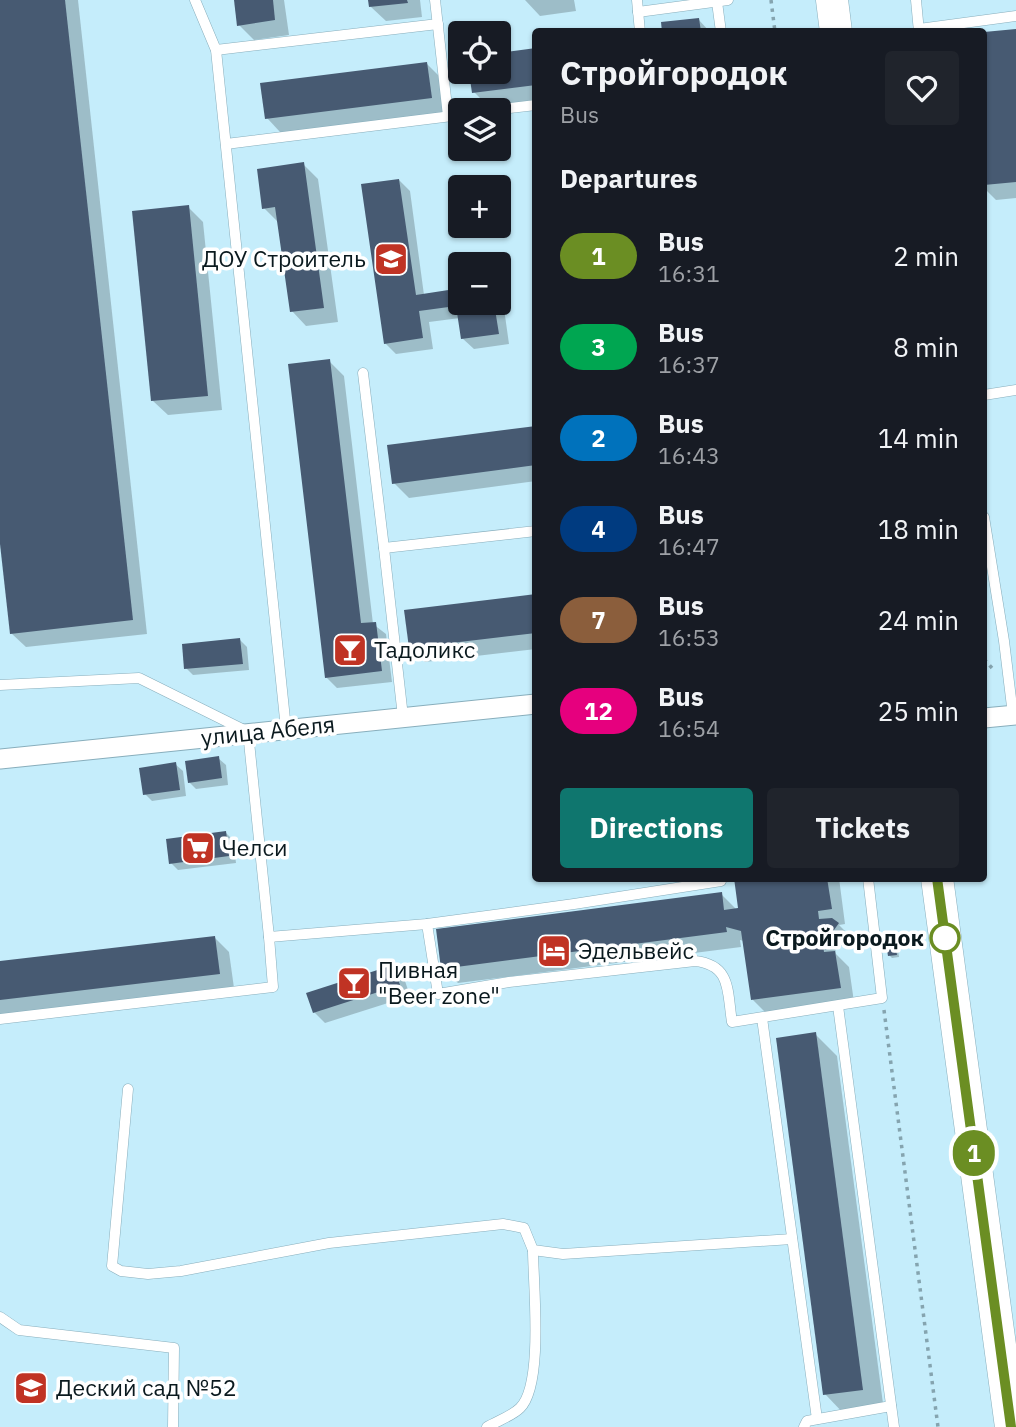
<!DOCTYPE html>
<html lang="en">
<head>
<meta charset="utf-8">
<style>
  body { margin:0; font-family:"IBM Plex Sans",sans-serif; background:#20242c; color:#f1f3f6; height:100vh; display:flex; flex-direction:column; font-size:26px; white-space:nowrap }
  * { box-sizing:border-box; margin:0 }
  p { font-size:23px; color:#9ea1a6 }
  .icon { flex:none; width:38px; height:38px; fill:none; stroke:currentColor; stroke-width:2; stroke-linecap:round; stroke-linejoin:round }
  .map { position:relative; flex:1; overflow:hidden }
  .sheet { position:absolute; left:532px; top:28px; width:455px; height:854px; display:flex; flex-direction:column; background:#171b24; border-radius:7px; box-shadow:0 2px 5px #0004 }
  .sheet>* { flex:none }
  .badge { padding:0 14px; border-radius:23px; font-size:24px; line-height:46px }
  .controls { position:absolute; left:448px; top:21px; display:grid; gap:14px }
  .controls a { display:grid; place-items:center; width:63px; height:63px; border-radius:7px; background:#171b24; box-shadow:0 2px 5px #0004; font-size:35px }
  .map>.badge { position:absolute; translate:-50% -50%; box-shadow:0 0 0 4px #fff }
  h2 { padding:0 28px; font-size:26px; line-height:63px }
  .round { display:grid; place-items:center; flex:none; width:74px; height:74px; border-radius:7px; background:#20242c }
  .headline { display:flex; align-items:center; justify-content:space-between; height:119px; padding:0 28px }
  h1 { font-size:33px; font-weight:700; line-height:52px }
  .primary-button { display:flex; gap:14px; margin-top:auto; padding:14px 28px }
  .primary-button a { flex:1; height:80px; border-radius:7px; background:#0f766e; color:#fff; font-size:28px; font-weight:700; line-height:80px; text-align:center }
  .primary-button a+a { background:#20242c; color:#f1f3f6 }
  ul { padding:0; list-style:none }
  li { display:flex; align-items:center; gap:21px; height:91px; padding:0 28px }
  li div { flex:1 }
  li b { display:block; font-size:26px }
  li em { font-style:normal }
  li .badge { min-width:77px; font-weight:700; text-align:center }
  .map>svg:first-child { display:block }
</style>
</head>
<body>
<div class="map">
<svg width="1016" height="1427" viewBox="0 0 1016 1427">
  <rect width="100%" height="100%" fill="#c5edfb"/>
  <g fill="#0003">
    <path d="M0,0H78L147,634L26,647L11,633L0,528Z"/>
    <path d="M236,0H284L289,35L254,40L239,25Z"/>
    <path d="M370,0H420L422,17L386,21L371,7Z"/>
    <path d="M525,0H574L576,11L540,16Z"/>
    <path d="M698,19L710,32H664Z"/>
    <path d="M1016,30V198L996,200L984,188V34Z"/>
    <path d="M536,50V108L492,110L474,92L471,72H499V54Z"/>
    <path d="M426,63L441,78L445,112L281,133L267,118Z"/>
    <path d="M303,164L318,179L338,322L306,326L292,311L279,223L264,208Z"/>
    <path d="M399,180L410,191L424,295L457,291L453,263L487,258L493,264H460V303H499V273L509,344L474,349L462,338L460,318L429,322L433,349L396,354L385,343Z"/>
    <path d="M188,207L203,222L222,410L168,415L153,401Z"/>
    <path d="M329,361L344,376L373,624L386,634L392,682L337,688L326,677Z"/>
    <path d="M536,427V481L409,498L394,483Z"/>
    <path d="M536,596V649L425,662L411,647Z"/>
    <path d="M240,640L247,647L249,670L193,675L186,668Z"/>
    <path d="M218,758L226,765L228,785L196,789L189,782Z"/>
    <path d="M175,764L183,771L186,796L152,801L145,794Z"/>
    <path d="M226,833L233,840L236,863L178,870L171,863Z"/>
    <path d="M735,878H839L845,924L839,925L853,939L849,945L835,946L836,954L849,967L854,1002L767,1014L753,1000L744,941L740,940L741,947L458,983L443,968L721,894L737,910L740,909Z"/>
    <path d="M215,938L229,952L234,988L0,1016V963Z"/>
    <path d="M894,938L897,941L899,957L892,958L889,955Z"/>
    <path d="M393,967L404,978L410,996L325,1023L314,1012Z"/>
    <path d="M815,1034L837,1056L884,1411L846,1416L825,1394Z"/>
  </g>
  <g fill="#475a72">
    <path d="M0,0H65L133,620L10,634L0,544Z"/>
    <path d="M234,0H273L275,20L237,26Z"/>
    <path d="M368,0H407L408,3L369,7Z"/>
    <path d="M699,18L701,32H662L661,22Z"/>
    <path d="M1016,29V182L984,185V32Z"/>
    <path d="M536,48V85L472,93L469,72H499V53Z"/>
    <path d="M427,62L432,98L265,119L260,83Z"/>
    <path d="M304,162L324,308L290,312L275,207L262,209L257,169Z"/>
    <path d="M399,179L416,295L455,289L451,262L488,257L489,264H460V303H494L499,334L461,339L456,306L419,311L423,338L384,344L361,184Z"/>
    <path d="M189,205L208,396L151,401L132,211Z"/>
    <path d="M330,359L361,623L376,622L382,671L325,678L288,364Z"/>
    <path d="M536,426V465L392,484L387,445Z"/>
    <path d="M536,594V633L409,648L404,610Z"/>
    <path d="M240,638L243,664L184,669L182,644Z"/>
    <path d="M219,756L222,778L188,783L185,761Z"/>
    <path d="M176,762L180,790L143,795L139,768Z"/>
    <path d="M226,831L229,856L169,864L166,839Z"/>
    <path d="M734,878H827L832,909L818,911L819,919L832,918L839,923L834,930L821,932L824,952L835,951L841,988L751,1000L741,931L726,927L727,932L441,969L436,929L722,892L724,910L738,908Z"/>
    <path d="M215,936L220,974L0,1000V961Z"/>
    <path d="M894,936L897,955L888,956L885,937Z"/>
    <path d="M393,965L400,985L313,1013L306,993Z"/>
    <path d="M816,1032L863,1390L823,1395L776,1038Z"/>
  </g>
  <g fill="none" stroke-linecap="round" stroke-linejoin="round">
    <g stroke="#88aebc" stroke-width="11">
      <g id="service">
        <path d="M195,0L216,50L286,729"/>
        <path d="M435,0L448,116"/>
        <path d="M637,0L640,32"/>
        <path d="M916,0L919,32"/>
        <path d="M717,2L721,32"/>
        <path d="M638,12L728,0"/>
        <path d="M919,29L1016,16"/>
        <path d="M216,50L438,24"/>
        <path d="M494,110L536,105"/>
        <path d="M226,144L460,115"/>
        <path d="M363,373L384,548"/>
        <path d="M984,395L1016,390"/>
        <path d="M984,517L1004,641L1013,715"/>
        <path d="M0,685L139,678L248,732L269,937L427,924L574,904L721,881L722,878"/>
        <path d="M403,717L384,548L536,531"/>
        <path d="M427,924L438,994L509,982L695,961C732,965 727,992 732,1022L882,998L868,878"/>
        <path d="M838,1006L894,1427"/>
        <path d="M762,1018L817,1419"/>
        <path d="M0,1019L273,987L269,937"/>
        <path d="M128,1089L112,1266L121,1271L148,1274L181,1271L329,1243L503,1224L524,1228L533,1250L563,1254L792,1239"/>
        <path d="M0,1317L19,1330L174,1348L173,1427"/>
        <path d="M487,1427C497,1421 512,1416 520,1408C544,1385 533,1283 533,1250"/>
        <path d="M804,1427L807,1421L891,1406"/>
      </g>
    </g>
    <g stroke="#88aebc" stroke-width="21">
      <g id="minor">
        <path d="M984,718L1016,715"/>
        <path d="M0,759L536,704"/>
      </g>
    </g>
    <g stroke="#88aebc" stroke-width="33">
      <g id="primary">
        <path d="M832,0L836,32"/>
        <path d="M937,878L1011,1427"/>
      </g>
    </g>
    <g stroke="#85a4af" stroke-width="3.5" stroke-dasharray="3.5 5" stroke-linecap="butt">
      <path d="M771,0L775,32"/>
      <path d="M984,659L992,668"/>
      <path d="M884,1010L938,1427"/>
    </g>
    <use href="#service" stroke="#fff" stroke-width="10"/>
    <use href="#minor" stroke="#fff" stroke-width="19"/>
    <use href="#primary" stroke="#fff" stroke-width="32"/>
  </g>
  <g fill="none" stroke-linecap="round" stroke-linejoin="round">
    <g stroke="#fff" stroke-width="16">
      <path id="line" d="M937,878L1011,1427"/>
    </g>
    <use href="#line" stroke="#6b8e23" stroke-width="10"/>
  </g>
  <defs>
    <g id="school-square" transform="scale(1.75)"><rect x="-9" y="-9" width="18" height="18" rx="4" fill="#c03324" stroke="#fff"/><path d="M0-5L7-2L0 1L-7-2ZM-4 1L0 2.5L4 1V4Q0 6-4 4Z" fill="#fff"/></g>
    <g id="bar-square" transform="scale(1.75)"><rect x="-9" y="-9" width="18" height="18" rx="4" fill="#c03324" stroke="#fff"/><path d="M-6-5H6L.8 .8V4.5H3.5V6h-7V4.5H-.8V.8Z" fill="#fff"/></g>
    <g id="supermarket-square" transform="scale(1.75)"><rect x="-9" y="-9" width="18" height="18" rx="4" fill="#c03324" stroke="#fff"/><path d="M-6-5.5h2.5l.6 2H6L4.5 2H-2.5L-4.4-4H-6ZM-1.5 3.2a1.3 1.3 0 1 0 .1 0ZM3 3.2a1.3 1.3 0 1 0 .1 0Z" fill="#fff"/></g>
    <g id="hotel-square" transform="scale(1.75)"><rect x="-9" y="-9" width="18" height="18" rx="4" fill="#c03324" stroke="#fff"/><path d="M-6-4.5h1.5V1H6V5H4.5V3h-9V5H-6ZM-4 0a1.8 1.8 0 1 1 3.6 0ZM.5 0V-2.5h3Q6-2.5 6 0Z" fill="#fff"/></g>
  </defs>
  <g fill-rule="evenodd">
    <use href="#school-square" x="391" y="259"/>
    <use href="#bar-square" x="350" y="650"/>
    <use href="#supermarket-square" x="198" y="848"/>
    <use href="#hotel-square" x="554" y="951"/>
    <use href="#bar-square" x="354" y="983"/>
    <use href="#school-square" x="31" y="1388"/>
  </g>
  <circle fill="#fff" stroke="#6b8e23" stroke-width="3.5" cx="945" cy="938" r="14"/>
  <g text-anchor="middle" stroke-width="7" stroke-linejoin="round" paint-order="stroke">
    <g font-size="23" fill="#0a191e" stroke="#fff" text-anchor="start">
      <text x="366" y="267" text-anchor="end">ДОУ Строитель</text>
      <text x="374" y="658">Тадоликс</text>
      <text x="222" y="856">Челси</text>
      <text x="578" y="959">Эдельвейс</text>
      <text x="378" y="978">Пивная<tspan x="378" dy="26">"Beer zone"</tspan></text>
      <text x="56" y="1396">Деский сад №52</text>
    </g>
    <g font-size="23" fill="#0a191e" stroke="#fff">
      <text transform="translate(268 731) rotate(-6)" y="8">улица Абеля</text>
    </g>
    <g font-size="23" font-weight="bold" fill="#0a191e" stroke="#fff" text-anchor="end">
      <text x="924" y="946">Стройгородок</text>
    </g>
  </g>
</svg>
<div class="controls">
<a><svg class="icon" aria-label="locate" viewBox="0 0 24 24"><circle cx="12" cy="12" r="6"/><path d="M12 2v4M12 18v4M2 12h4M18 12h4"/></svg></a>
<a><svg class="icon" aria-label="layers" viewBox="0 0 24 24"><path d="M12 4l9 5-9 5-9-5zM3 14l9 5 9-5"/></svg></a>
<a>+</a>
<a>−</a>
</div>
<b class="badge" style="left:974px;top:1153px;background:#6b8e23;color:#fff">1</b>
<section class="sheet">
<div class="headline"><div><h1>Стройгородок</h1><p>Bus</p></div><a class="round"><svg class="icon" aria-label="heart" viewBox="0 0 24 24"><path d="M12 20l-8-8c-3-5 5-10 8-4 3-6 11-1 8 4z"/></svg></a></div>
<h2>Departures</h2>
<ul>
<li><span class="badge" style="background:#6b8e23;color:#fff">1</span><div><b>Bus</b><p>16:31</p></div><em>2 min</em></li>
<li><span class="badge" style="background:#00a651;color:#fff">3</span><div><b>Bus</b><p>16:37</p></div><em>8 min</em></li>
<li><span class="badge" style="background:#0072bc;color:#fff">2</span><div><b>Bus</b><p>16:43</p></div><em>14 min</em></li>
<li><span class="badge" style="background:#003b80;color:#fff">4</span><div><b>Bus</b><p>16:47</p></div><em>18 min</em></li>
<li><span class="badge" style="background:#8b5e3c;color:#fff">7</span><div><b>Bus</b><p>16:53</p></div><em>24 min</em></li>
<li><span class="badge" style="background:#e6007e;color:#fff">12</span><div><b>Bus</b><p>16:54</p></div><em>25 min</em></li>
</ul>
<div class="primary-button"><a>Directions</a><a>Tickets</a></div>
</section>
</div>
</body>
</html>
